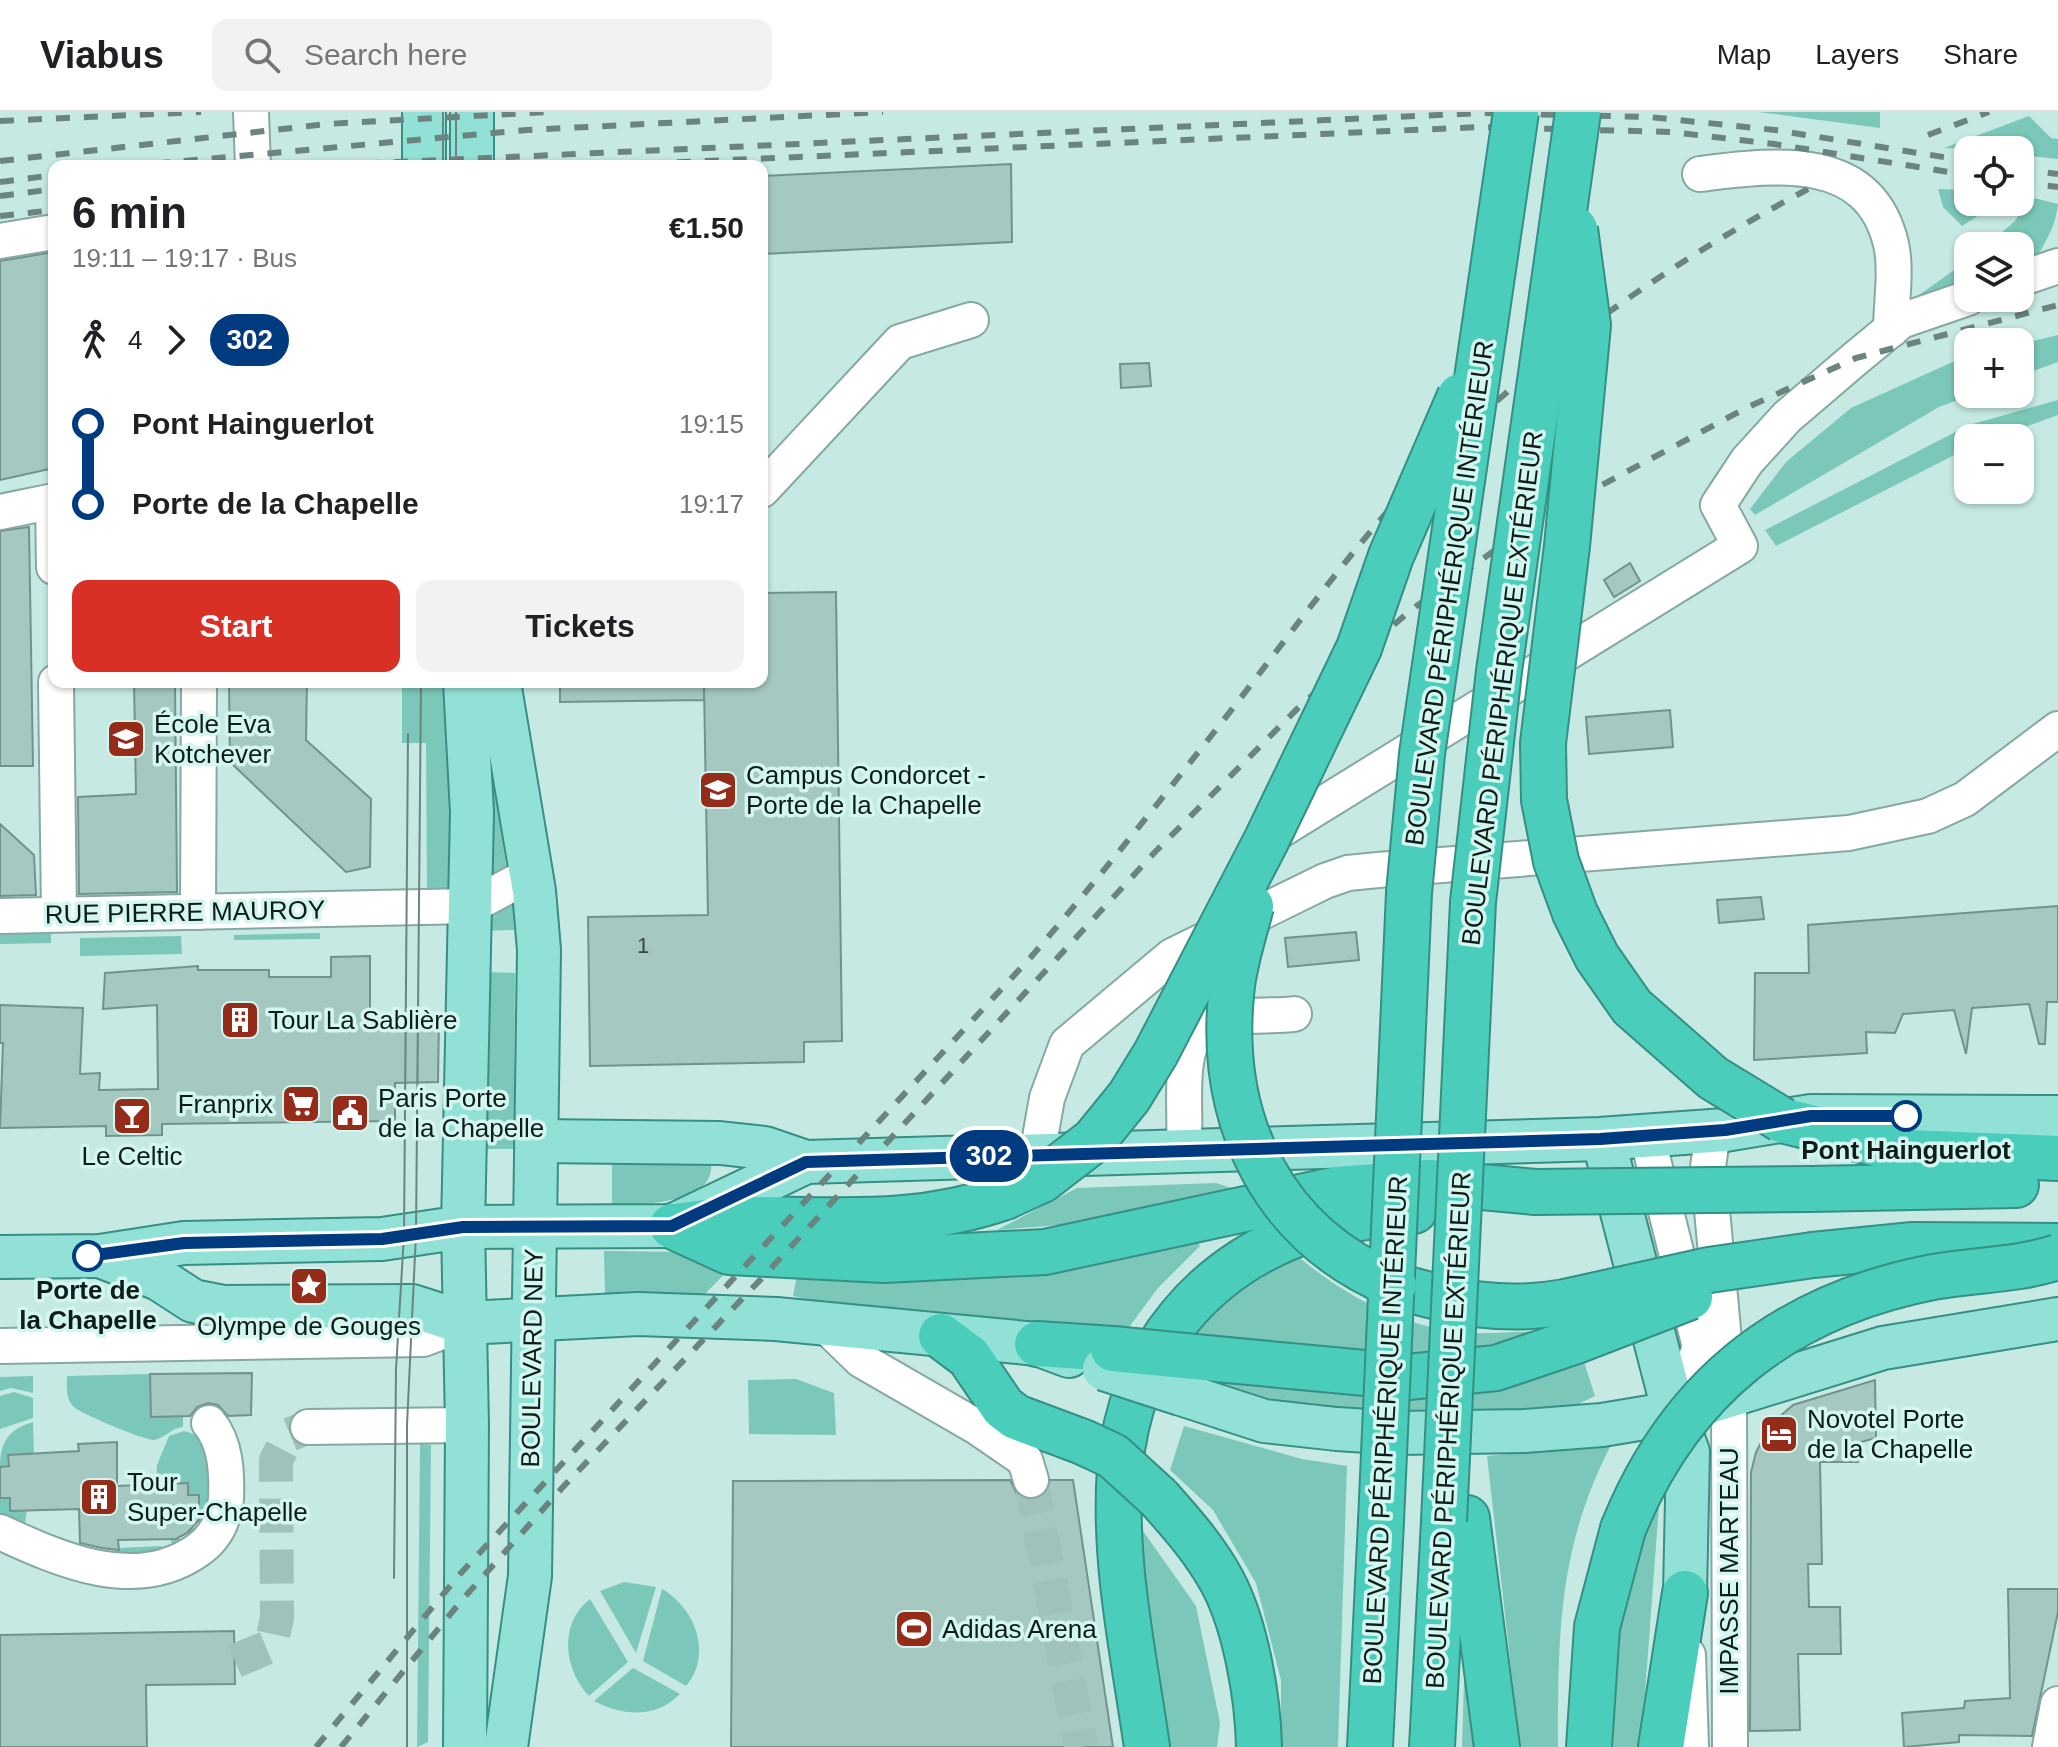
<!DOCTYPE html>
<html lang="en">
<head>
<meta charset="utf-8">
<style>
  body { margin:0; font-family:Helvetica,sans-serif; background:#f2f2f2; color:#202124; height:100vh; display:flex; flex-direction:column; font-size:30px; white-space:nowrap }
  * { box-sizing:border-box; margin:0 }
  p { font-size:26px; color:#757577 }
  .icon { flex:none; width:44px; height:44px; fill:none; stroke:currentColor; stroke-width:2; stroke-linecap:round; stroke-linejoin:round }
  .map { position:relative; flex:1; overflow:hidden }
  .side { position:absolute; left:48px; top:48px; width:720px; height:528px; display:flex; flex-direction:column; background:#fff; border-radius:16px; box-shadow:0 2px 6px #0004 }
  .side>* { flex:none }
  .badge { padding:0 16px; border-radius:26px; font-size:28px; line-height:52px }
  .buttons { position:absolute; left:1954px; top:24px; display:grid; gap:16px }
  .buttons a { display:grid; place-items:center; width:80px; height:80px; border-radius:16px; background:#fff; box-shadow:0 2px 6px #0004; font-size:40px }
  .map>.badge { position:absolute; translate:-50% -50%; box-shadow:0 0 0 4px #fff }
  .legs { display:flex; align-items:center; gap:12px; height:88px; padding:0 24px; font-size:26px }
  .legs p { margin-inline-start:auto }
  .overview { display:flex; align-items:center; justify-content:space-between; height:136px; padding:0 24px }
  h1 { font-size:44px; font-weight:700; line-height:60px }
  .primary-button { display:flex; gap:16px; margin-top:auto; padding:16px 24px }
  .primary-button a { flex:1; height:92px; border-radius:16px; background:#d93025; color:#fff; font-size:32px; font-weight:700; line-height:92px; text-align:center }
  .primary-button a+a { background:#f2f2f2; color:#202124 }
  ul { padding:0 24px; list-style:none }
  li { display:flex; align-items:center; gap:28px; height:80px; font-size:30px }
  li i { display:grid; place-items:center; width:12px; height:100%; margin:0 10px; background:currentColor }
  li i::after { content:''; width:20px; height:20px; margin:-10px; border:6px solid; border-radius:50%; background:#fff }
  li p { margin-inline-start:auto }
  li:first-child i { background:linear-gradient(#0000 50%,currentColor 0) }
  li:last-child i { background:linear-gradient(currentColor 50%,#0000 0) }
  header { display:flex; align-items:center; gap:48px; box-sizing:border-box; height:112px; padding:0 40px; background:#fff; border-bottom:2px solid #e0e0e0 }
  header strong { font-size:38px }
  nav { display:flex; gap:44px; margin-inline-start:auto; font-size:28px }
  .search { width:560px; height:72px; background:#f2f2f2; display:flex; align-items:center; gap:20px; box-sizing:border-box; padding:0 28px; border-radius:16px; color:#757577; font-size:30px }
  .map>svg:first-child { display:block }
</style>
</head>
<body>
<header>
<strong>Viabus</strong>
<div class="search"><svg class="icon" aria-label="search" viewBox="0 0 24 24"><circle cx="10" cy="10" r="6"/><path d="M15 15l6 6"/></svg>Search here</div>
<nav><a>Map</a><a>Layers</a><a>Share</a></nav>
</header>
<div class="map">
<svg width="2058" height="1635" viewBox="0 0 2058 1635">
  <rect width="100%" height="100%" fill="#c6eae3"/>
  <g fill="#7bc7ba">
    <path d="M1759,0H1880V16Z"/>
    <path d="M2029,4L2051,26L2058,27V47L2020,43V38L1944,36Z"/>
    <path d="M1938,77L1968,78V90L1998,91L1962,114L1943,95Z"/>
    <path d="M2030,85L2058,92C2056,114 2045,130 2035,149L2020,154V134H1986L2015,109Z"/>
    <path d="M1968,148V171L1908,191Z"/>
    <path d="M2058,223V250L2020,264V232Z"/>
    <path d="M1968,243V282H1974L1939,295L1755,403L1750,397L1786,350L1851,296Z"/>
    <path d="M2058,288V303L1995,326H1968V336L1776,434L1765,418L1969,313Z"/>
    <path d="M402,570H455L452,777L427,784L426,631H402Z"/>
    <path d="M482,647L491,648L506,754L480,771Z"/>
    <path d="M513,789L514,818L480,819V808Z"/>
    <path d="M51,816V831L0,832V818Z"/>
    <path d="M320,821V827L234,828V823Z"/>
    <path d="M181,824L182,842L80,844V826Z"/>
    <path d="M483,860L515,861L514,1037H482Z"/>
    <path d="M612,1043L711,1050C717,1093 639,1092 612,1094Z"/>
    <path d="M1216,1071L1237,1078L1083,1111L997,1118L1077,1076Z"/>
    <path d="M1197,1128L1200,1134L1158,1176L1127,1218L1089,1213L1088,1217L818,1190L793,1184L798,1157L976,1159L1083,1156Z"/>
    <path d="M604,1139L684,1140L735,1151L704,1183H605Z"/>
    <path d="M1295,1142C1344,1184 1407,1218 1473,1221C1494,1222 1515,1219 1535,1220C1423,1259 1307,1234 1192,1221L1241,1173Z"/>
    <path d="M1584,1250L1595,1284L1558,1302H1287L1186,1262L1522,1270Z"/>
    <path d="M150,1262L151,1305L183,1304V1315C171,1316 165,1326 154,1328C147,1329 78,1301 73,1294C65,1286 67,1274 67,1264Z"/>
    <path d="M33,1264V1281L11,1276L0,1279V1265Z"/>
    <path d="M796,1267L834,1281L836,1323L749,1322L748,1268Z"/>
    <path d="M14,1280L33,1286V1306L0,1317V1284Z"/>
    <path d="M33,1310L34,1343L9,1344V1354L0,1355C0,1330 9,1317 33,1310Z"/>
    <path d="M1184,1314L1302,1347L1347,1354L1338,1635H1281V1568L1256,1471L1213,1398L1170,1358Z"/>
    <path d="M184,1319C233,1328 231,1438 178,1441L170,1427H188L189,1416L199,1415L198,1383H188L187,1371L156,1372L157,1353L169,1324Z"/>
    <path d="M1612,1331C1558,1435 1558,1521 1558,1635H1520L1487,1344Z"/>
    <path d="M420,1332L431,1333L428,1630L417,1635Z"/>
    <path d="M1660,1380L1641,1635H1610L1609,1557L1634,1435Z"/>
    <path d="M0,1386H10V1399L27,1398L24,1417L0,1413Z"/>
    <path d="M1136,1409L1196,1494L1220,1611L1217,1635H1165Z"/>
    <path d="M161,1434L169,1445L88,1440L118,1439V1436Z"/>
    <path d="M624,1470L656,1475L636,1541L600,1479Z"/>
    <path d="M662,1477C695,1496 713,1542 686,1574L643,1549Z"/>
    <path d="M590,1487L628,1550L589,1584C564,1558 558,1512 590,1487Z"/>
    <path d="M633,1556L680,1582C655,1607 623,1604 594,1589Z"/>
    <path d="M1464,1568L1477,1578L1484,1635H1462Z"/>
  </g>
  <g fill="#a5c8c1" stroke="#72938d" stroke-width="2">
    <path d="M1011,52L1012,130L762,142V64Z"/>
    <path d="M54,140V356L0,368V149Z"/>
    <path d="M1149,251L1151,274L1121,276L1120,252Z"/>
    <path d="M29,415L33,654H0V419Z"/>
    <path d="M1630,451L1640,469L1614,485L1604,468Z"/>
    <path d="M836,480L842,929L804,930V950L590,954L588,805L708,803L704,574V588L560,590V570H762V481Z"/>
    <path d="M134,570H175L177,780L79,782L78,685L136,682Z"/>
    <path d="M229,570H307L306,628L371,687L370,755L346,760L230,650Z"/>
    <path d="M1670,598L1673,635L1589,642L1586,605Z"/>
    <path d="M0,712L34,743L36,783L0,784Z"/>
    <path d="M1761,785L1764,807L1719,811L1717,788Z"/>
    <path d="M2058,794V890H2047L2045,932H2039L2029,892L1972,896L1966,942L1954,898L1903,902L1895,921L1866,920L1867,941L1754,948L1755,861H1809L1808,813Z"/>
    <path d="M1356,820L1359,848L1288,855L1285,826Z"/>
    <path d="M370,844V902L439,905L438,970L395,971V1009L162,1012V1023L106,1024V1014L0,1016L3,931H0V893L83,896L80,962L100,961L99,978L158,977L157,893L103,897L105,861L198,854V858H269V865H331V845Z"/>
    <path d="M252,1261L251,1303L228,1304L218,1293L208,1291L197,1295L190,1304L151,1305L150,1262Z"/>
    <path d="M1875,1268L1876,1326L1861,1330L1858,1350H1820L1822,1452H1808L1809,1495H1840L1841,1542H1798L1800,1618L1750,1619L1751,1360L1756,1340L1771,1312L1793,1293Z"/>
    <path d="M117,1330V1374L188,1371V1383H199V1408L187,1421L176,1427L118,1428L119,1438L102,1436L80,1431L79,1397L10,1399V1386H0V1355L9,1354L8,1343L79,1339L78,1332Z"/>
    <path d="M1010,1368L1017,1382L1027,1388L1045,1382L1050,1368H1073L1113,1635H731L733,1369Z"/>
    <path d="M2008,1477H2058V1500L2032,1624L1959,1623V1630L1904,1635L1902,1601L1964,1596L1965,1589L2010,1586Z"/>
    <path d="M234,1519L235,1572L146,1573L147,1635H0V1523Z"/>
  </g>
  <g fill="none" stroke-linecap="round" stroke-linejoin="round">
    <g stroke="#a1c1bb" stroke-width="34" stroke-dasharray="34 17" stroke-linecap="butt">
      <path d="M1031,1368L1081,1635"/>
      <path d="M235,1549L271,1534L277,1506L276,1348L289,1323L308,1315"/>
    </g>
    <g stroke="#86a8a2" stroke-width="38">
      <g id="minor">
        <path d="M251,0L253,54"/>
        <path d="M1700,62C1774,53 1869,39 1891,132C1897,158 1891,192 1891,218"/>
        <path d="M0,129L54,120"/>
        <path d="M2020,167L2058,154"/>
        <path d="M762,378L900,230L971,208"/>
        <path d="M53,390L54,455"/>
        <path d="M0,400L54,389"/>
        <path d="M56,570L59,802"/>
        <path d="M1263,729L1740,434L1718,393L1747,349L1787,305L1856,246L1901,209L1968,186"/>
        <path d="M198,800L199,570"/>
        <path d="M0,804L471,794L531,762"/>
        <path d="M1713,1019L1708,1055L1729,1282L1730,1635"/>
        <path d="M1647,1024L1700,1235L1674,1301"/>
        <path d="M1183,1037C1189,1001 1171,926 1212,910C1235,901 1270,905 1294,902"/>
        <path d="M1037,1043L1047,986L1067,932L1172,844L1325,769L1348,761L1378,758L1849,721L1928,704L1965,687L2058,617"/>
        <path d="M823,1211L861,1248L977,1315L1025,1348L1031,1368"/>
        <path d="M0,1234L423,1227L465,1211"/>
        <path d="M308,1315L467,1313"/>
        <path d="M0,1420C61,1448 136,1482 198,1438C215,1426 224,1409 226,1387C227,1361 226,1331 209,1311"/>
        <path d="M1688,1543L1691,1635"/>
        <path d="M2050,1635L2058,1592"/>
      </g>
    </g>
    <g stroke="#358f83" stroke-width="46">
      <g id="major">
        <path d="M424,54V0"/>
        <path d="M472,54V0"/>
        <path d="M465,570L472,700L463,1115L467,1313L465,1635"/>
        <path d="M499,570L534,779L539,838L530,1464L506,1635"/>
        <path d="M536,1029L720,1031L765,1036L806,1050L1600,1027L1725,1018L1811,1004L2058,1005"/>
        <path d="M1608,1046L1674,1301L1688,1340L1685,1481"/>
        <path d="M100,1144L159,1167L193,1189L224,1195L412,1194L465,1211L638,1202L776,1207L1037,1232L1069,1244"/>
        <path d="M0,1145L100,1144L184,1131L382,1127L463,1115L672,1114L806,1050"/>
        <path d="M1181,1282L1264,1309L1337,1317L1399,1321L1524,1319L1602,1313L1674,1301L1883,1236L2058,1207"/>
      </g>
    </g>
    <g stroke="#358f83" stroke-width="48">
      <g id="highway">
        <path d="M1782,1008L1909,1040L2058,1046"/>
        <path d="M1810,1077L2016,1073"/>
        <path d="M672,1114L729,1140L884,1148L1045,1140L1338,1077L1429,1070L1535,1080"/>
        <path d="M674,1114C701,1111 728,1106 754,1107C844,1108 918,1115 1005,1085"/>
        <path d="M1813,1143L1913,1133L2058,1134"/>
        <path d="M1394,1173C1452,1191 1505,1201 1565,1190"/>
        <path d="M941,1224L969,1245L1003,1295L1016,1305L1083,1330"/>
        <path d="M1037,1232L1113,1237"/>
        <path d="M1195,1245L1408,1265L1496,1256L1576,1229"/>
        <path d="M1159,1386C1183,1413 1206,1439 1223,1471C1246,1515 1258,1586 1259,1635"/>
        <path d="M1467,1406L1497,1635"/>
        <path d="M1147,1635C1134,1544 1113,1450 1120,1357C1129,1239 1206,1149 1318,1115C1349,1106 1382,1103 1414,1099"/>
        <path d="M1370,1635L1381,1409"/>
        <path d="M1432,1635L1444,1409"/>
        <path d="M1589,1635L1597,1515L1623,1417"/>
        <path d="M1661,1635L1685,1481"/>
      </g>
    </g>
    <use href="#minor" stroke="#fff" stroke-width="34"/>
    <use href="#major" stroke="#92e1d6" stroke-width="42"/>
    <use href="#highway" stroke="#4acdbb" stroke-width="44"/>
    <g stroke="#6b847f" stroke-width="2">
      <path d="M443,54V0"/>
      <path d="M456,54V0"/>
      <path d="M394,1466L396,1257L404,1123L408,622"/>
      <path d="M407,1635V1313L416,1122L421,570"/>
    </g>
    <g stroke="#6b847f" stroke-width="6" stroke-dasharray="14 14" stroke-linecap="butt">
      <path d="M0,9L201,0"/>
      <path d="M1928,23L1989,0"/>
      <path d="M0,49L327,12L547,0"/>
      <path d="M128,54L527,18L883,0"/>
      <path d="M310,54L1483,1L1649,5L1775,18L1968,49"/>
      <path d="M593,54L1481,15L1671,20L1774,32L1968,63"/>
      <path d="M2020,57L2058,62"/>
      <path d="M0,70L54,63"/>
      <path d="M2020,70L2058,75"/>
      <path d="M0,84L54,77"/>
      <path d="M0,104L54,98"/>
      <path d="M316,1635L461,1461L1031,845C1093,773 1152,699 1211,624C1292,522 1367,411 1462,321C1564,224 1684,143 1808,77"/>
      <path d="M341,1635L462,1488L562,1376L762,1166L1156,739L1300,594L1411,498L1540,406L1748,295L1856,246L2058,193"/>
    </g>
    <g stroke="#358f83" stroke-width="46" stroke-linecap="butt">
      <path id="major-bridge" d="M1104,1257L1181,1282"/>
    </g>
    <g stroke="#358f83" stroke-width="48" stroke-linecap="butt">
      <g id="highway-bridge">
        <path d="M1575,117L1588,213L1567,434L1543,631L1544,688L1556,749L1575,801L1597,845L1632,895L1713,966L1782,1008"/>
        <path d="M1251,794C1244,822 1233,853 1231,883C1219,1011 1273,1122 1394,1173"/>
        <path d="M1535,1080L1810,1077"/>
        <path d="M1005,1085L1042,1068L1094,1028L1129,985L1156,941L1266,729L1359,536L1391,444L1460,284"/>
        <path d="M1565,1190L1709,1158L1813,1143"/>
        <path d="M1576,1229L1690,1185"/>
        <path d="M1113,1237L1195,1245"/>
        <path d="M1083,1330L1113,1344L1159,1386"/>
        <path d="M1381,1409L1409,781L1422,642L1516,0"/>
        <path d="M1444,1409L1473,790L1499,559L1578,0"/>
        <path d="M1623,1417C1680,1276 1784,1194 1933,1165C1976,1157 2015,1159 2058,1145"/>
      </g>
    </g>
    <use href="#major-bridge" stroke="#92e1d6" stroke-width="42"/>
    <use href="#highway-bridge" stroke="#4acdbb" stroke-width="44"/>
  </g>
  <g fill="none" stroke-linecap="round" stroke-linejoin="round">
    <g stroke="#fff" stroke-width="18">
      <path id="line-1" d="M88,1144L184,1131L382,1127L463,1115L672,1114L806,1050L1600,1027L1725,1018L1811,1004H1906"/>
    </g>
    <use href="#line-1" stroke="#003b80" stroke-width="12"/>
  </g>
  <defs>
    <g id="school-square" transform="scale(2)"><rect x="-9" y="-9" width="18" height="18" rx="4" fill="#952b19" stroke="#d3f7f0"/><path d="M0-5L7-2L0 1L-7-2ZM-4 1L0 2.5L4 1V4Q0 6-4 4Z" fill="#fff"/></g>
    <g id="university-square" transform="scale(2)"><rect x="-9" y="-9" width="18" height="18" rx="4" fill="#952b19" stroke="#d3f7f0"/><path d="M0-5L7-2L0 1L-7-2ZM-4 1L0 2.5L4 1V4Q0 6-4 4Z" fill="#fff"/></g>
    <g id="building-square" transform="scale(2)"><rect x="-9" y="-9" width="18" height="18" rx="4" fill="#952b19" stroke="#d3f7f0"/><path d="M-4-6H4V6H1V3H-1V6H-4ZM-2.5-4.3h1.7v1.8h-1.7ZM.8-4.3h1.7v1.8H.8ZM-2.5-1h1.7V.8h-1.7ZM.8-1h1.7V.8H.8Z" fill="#fff"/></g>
    <g id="supermarket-square" transform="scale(2)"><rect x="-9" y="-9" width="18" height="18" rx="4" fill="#952b19" stroke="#d3f7f0"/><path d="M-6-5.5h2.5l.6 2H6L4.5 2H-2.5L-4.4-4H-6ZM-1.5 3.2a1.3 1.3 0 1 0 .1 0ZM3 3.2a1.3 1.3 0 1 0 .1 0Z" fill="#fff"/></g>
    <g id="civic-square" transform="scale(2)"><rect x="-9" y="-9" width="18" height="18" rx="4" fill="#952b19" stroke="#d3f7f0"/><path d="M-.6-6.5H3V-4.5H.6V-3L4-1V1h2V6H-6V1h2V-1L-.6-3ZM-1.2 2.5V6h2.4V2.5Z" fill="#fff"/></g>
    <g id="bar-square" transform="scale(2)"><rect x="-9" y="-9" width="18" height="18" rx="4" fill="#952b19" stroke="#d3f7f0"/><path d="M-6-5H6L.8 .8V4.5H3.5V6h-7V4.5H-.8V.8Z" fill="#fff"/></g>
    <g id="sight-square" transform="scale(2)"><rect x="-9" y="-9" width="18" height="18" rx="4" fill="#952b19" stroke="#d3f7f0"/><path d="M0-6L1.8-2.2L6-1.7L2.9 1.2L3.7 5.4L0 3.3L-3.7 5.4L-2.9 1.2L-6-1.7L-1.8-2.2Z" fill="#fff"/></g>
    <g id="hotel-square" transform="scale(2)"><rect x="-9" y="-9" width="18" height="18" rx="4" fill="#952b19" stroke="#d3f7f0"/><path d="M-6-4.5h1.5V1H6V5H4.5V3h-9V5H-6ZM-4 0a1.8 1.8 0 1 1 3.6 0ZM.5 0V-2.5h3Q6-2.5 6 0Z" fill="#fff"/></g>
    <g id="stadium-square" transform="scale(2)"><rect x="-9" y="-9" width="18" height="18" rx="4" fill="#952b19" stroke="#d3f7f0"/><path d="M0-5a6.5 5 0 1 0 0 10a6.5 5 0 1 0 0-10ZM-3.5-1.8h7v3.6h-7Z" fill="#fff"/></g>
  </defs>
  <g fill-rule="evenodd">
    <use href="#school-square" x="126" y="627"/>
    <use href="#university-square" x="718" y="678"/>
    <use href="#building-square" x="240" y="908"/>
    <use href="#supermarket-square" x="301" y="992"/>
    <use href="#civic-square" x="350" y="1001"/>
    <use href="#bar-square" x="132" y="1004"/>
    <use href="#sight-square" x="309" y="1174"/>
    <use href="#hotel-square" x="1779" y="1322"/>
    <use href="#building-square" x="99" y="1385"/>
    <use href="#stadium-square" x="914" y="1517"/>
  </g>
  <g fill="#fff" stroke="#003b80" stroke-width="4">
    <circle cx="1906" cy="1004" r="14"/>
    <circle cx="88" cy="1144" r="14"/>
  </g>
  <g text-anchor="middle" stroke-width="7" stroke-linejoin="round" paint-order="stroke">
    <g font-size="22" fill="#344844">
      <text x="643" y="841">1</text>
    </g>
    <g font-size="26" fill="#0f1d1a" stroke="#d3f7f0">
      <text transform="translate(1449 481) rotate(-82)" y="9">BOULEVARD PÉRIPHÉRIQUE INTÉRIEUR</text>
      <text transform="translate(1502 576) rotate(-83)" y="9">BOULEVARD PÉRIPHÉRIQUE EXTÉRIEUR</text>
      <text transform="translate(185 800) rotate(-1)" y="9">RUE PIERRE MAUROY</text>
      <text transform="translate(532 1246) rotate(-89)" y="9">BOULEVARD NEY</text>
      <text transform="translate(1385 1318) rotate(-87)" y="9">BOULEVARD PÉRIPHÉRIQUE INTÉRIEUR</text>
      <text transform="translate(1448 1318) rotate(-87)" y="9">BOULEVARD PÉRIPHÉRIQUE EXTÉRIEUR</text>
      <text transform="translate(1729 1459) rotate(-90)" y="9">IMPASSE MARTEAU</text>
    </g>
    <g font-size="26" fill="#0f1d1a" stroke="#d3f7f0" text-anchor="start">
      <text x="154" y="621">École Eva<tspan x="154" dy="30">Kotchever</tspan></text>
      <text x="746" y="672">Campus Condorcet -<tspan x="746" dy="30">Porte de la Chapelle</tspan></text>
      <text x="268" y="917">Tour La Sablière</text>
      <text x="378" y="995">Paris Porte<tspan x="378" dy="30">de la Chapelle</tspan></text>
      <text x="273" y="1001" text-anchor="end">Franprix</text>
      <text x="132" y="1053" text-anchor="middle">Le Celtic</text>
      <text x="309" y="1223" text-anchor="middle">Olympe de Gouges</text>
      <text x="1807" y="1316">Novotel Porte<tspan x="1807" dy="30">de la Chapelle</tspan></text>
      <text x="127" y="1379">Tour<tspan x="127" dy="30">Super-Chapelle</tspan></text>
      <text x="942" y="1526">Adidas Arena</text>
    </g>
    <g font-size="26" font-weight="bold" fill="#0f1d1a" stroke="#d3f7f0">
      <text x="1906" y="1047">Pont Hainguerlot</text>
      <text x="88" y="1187">Porte de<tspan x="88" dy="30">la Chapelle</tspan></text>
    </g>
  </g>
</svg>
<div class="buttons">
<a><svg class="icon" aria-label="locate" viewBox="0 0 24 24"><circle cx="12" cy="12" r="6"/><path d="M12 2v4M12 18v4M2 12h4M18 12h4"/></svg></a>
<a><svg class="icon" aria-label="layers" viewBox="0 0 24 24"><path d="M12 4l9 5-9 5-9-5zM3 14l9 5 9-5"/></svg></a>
<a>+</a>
<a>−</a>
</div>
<b class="badge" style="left:989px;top:1044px;background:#003b80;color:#fff">302</b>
<section class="side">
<div class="overview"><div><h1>6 min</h1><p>19:11 – 19:17 · Bus</p></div><b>€1.50</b></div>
<div class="legs"><svg class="icon" aria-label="walk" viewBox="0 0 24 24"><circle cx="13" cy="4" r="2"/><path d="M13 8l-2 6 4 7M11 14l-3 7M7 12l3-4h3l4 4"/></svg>4<svg class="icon" aria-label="forward" viewBox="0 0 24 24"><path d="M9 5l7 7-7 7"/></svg><b class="badge" style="background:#003b80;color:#fff">302</b></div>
<ul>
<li><i style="color:#003b80"></i><b>Pont Hainguerlot</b><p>19:15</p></li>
<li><i style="color:#003b80"></i><b>Porte de la Chapelle</b><p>19:17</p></li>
</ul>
<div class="primary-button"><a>Start</a><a>Tickets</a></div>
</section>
</div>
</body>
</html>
